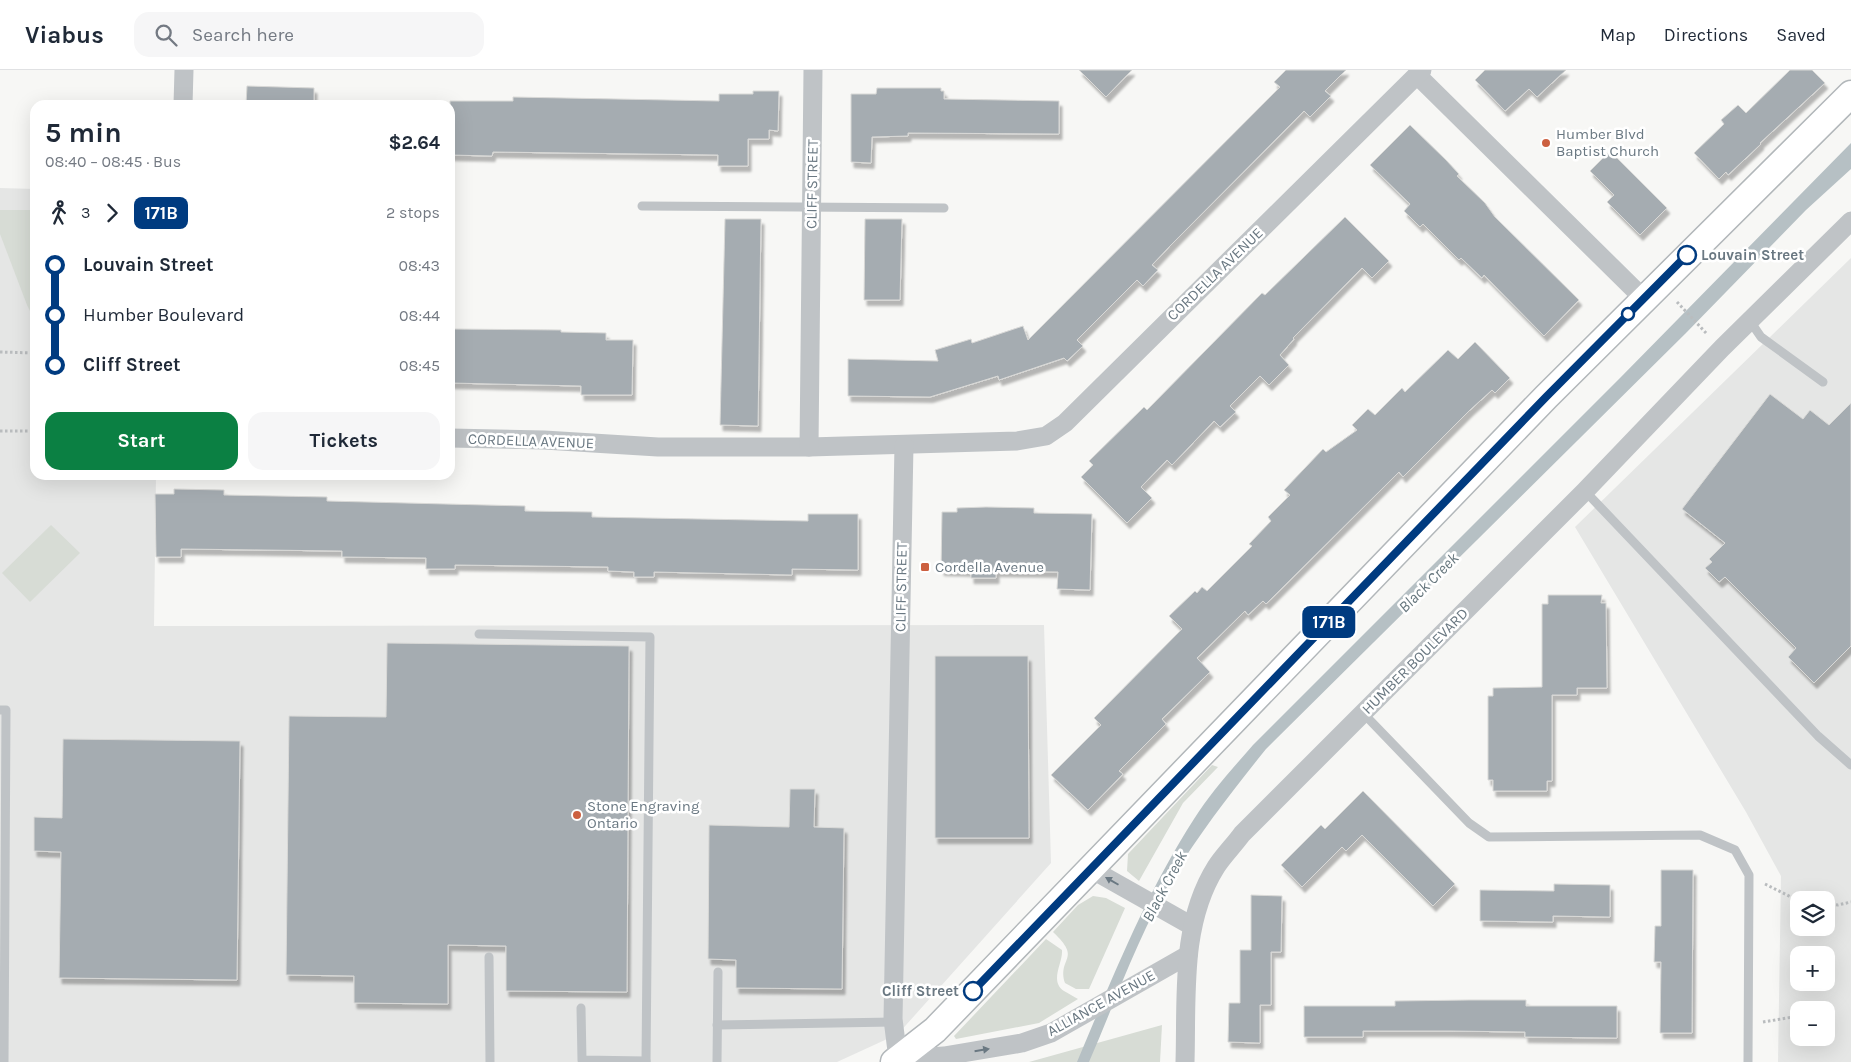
<!DOCTYPE html>
<html lang="en">
<head>
<meta charset="utf-8">
<style>
  body { margin:0; font-family:Karla,sans-serif; background:#f6f6f7; color:#1f2937; height:100vh; display:flex; flex-direction:column; font-size:19px; white-space:nowrap }
  * { box-sizing:border-box; margin:0 }
  p { font-size:16px; color:#747a83 }
  .icon { flex:none; width:28px; height:28px; fill:none; stroke:currentColor; stroke-width:2; stroke-linecap:round; stroke-linejoin:round }
  .map { position:relative; flex:1; overflow:hidden }
  .sheet { position:absolute; left:30px; top:30px; width:425px; height:380px; display:flex; flex-direction:column; background:#fff; border-radius:15px; box-shadow:0 5px 20px #0002 }
  .sheet>* { flex:none }
  .badge { padding:0 10px; border-radius:8px; font-size:18px; line-height:32px }
  .buttons { position:absolute; left:1790px; top:821px; display:grid; gap:10px }
  .buttons a { display:grid; place-items:center; width:45px; height:45px; border-radius:10px; background:#fff; box-shadow:0 5px 20px #0002; font-size:25px }
  .map>.badge { position:absolute; translate:-50% -50%; box-shadow:0 0 0 2px #fff }
  .legs { display:flex; align-items:center; gap:8px; height:55px; padding:0 15px; font-size:16px }
  .legs p { margin-inline-start:auto }
  .head { display:flex; align-items:center; justify-content:space-between; height:85px; padding:0 15px }
  h1 { font-size:28px; font-weight:700; line-height:38px }
  .action { display:flex; gap:10px; margin-top:auto; padding:10px 15px }
  .action a { flex:1; height:58px; border-radius:15px; background:#0b8043; color:#fff; font-size:20px; font-weight:700; line-height:58px; text-align:center }
  .action a+a { background:#f6f6f7; color:#1f2937 }
  ul { padding:0 15px; list-style:none }
  li { display:flex; align-items:center; gap:18px; height:50px; font-size:19px }
  li i { display:grid; place-items:center; width:8px; height:100%; margin:0 6px; background:currentColor }
  li i::after { content:''; width:12px; height:12px; margin:-6px; border:4px solid; border-radius:50%; background:#fff }
  li p { margin-inline-start:auto }
  li:first-child i { background:linear-gradient(#0000 50%,currentColor 0) }
  li:last-child i { background:linear-gradient(currentColor 50%,#0000 0) }
  header { display:flex; align-items:center; gap:30px; box-sizing:border-box; height:70px; padding:0 25px; background:#fff; border-bottom:1px solid #e0e1e3 }
  header strong { font-size:24px }
  nav { display:flex; gap:28px; margin-inline-start:auto; font-size:18px }
  .search { width:350px; height:45px; background:#f6f6f7; display:flex; align-items:center; gap:12px; box-sizing:border-box; padding:0 18px; border-radius:15px; color:#747a83; font-size:19px }
  .map>svg:first-child { display:block }
</style>
</head>
<body>
<header>
<strong>Viabus</strong>
<div class="search"><svg class="icon" aria-label="search" viewBox="0 0 24 24"><circle cx="10" cy="10" r="6"/><path d="M15 15l6 6"/></svg>Search here</div>
<nav><a>Map</a><a>Directions</a><a>Saved</a></nav>
</header>
<div class="map">
<svg width="1851" height="992" viewBox="0 0 1851 992">
  <defs>
    <filter id="shadow"><feDropShadow dx="3" dy="5.5" stdDeviation="1" flood-color="#0004"/></filter>
  </defs>
  <rect width="100%" height="100%" fill="#f7f7f5"/>
  <g fill="#e5e6e5" fill-rule="evenodd">
    <path d="M0,118L35,119V405H156L154,556L1044,555L1051,793L898,964L837,992H0Z"/>
    <path d="M1851,188V992H1778L1781,806L1746,742L1575,457ZM1799,830H1826V858H1799ZM1799,885H1826V912H1799ZM1799,940H1826V968H1799Z"/>
  </g>
  <g fill="#d7dcd5">
    <path d="M0,140H35V251L27,235L0,164Z"/>
    <path d="M51,455L80,483L30,532L2,503Z"/>
    <path d="M1212,695L1218,697L1183,733L1139,811L1127,801L1128,784Z"/>
    <path d="M1093,826L1106,828L1125,838L1089,919H1076L1065,913C1057,887 1083,890 1053,862L1078,835Z"/>
    <path d="M1046,869L1062,880C1063,893 1049,911 1064,921C1069,924 1073,926 1078,929L1039,953L956,969L954,966Z"/>
    <path d="M1162,955L1160,992H1029Z"/>
  </g>
  <path fill="#b6c0c4" d="M1851,73V99L1806,140L1686,263L1266,679C1233,720 1202,760 1174,805C1139,863 1116,930 1089,992H1077C1112,909 1145,825 1194,749C1211,722 1233,698 1253,675L1621,307Z"/>
  <g fill="#a5acb1" stroke="#d9d9d7" filter="url(#shadow)">
    <path d="M1079,0H1132L1106,27Z"/>
    <path d="M1286,0H1346L1325,21L1331,26L1310,47L1304,41L1169,177L1152,195L1158,200L1143,216L1137,210L1077,270L1083,276L1067,291L1064,288L999,310L998,306L930,327L848,326V289L938,291L935,280L971,269L972,273L1023,256L1028,270L1280,17L1274,12Z"/>
    <path d="M1485,0H1566L1537,27L1529,19L1505,41L1475,10Z"/>
    <path d="M1790,0H1812L1825,13L1760,73L1761,74L1728,105L1726,102L1719,109L1694,83L1724,54L1721,50L1738,35L1746,43Z"/>
    <path d="M247,16L314,18V35H246Z"/>
    <path d="M877,18H941V21H944V29L1059,31V64L908,63V66L872,67L871,93L851,92V24H876Z"/>
    <path d="M753,21H779L778,61L769,60V69H748V96H718V85L493,82L492,86L450,85V31H513V27L719,31V24H753Z"/>
    <path d="M1410,55L1446,90L1459,104L1457,106L1485,133L1495,147L1579,230L1544,266L1484,205L1482,208L1461,188L1459,190L1423,154L1420,157L1404,141L1410,134L1370,95Z"/>
    <path d="M1610,81L1667,138L1640,165L1607,132L1614,125L1590,101Z"/>
    <path d="M1345,147L1389,191L1372,208L1362,198L1293,268L1294,269L1280,285L1289,295L1269,315L1260,306L1230,336L1236,342L1220,357L1214,351L1172,395L1167,390L1141,417L1152,428L1127,453L1081,407L1093,395L1089,391L1144,337L1147,340L1262,223L1265,225Z"/>
    <path d="M725,149H761L758,356L720,355Z"/>
    <path d="M865,149H902L900,230H864Z"/>
    <path d="M450,259L561,260V262L606,263V270H633L632,325H581V316L450,313Z"/>
    <path d="M1475,272L1510,308L1495,323L1492,320L1470,340L1403,407L1399,402L1266,534L1263,531L1248,545L1245,541L1197,588L1210,602L1162,649L1166,654L1119,701L1123,704L1088,740L1051,705L1101,655L1094,648L1182,559L1169,546L1195,521L1197,523L1202,517L1207,521L1252,476L1249,474L1271,451L1268,447L1290,425L1284,420L1323,379L1326,382L1357,360L1352,355L1368,339L1375,345L1402,318L1405,322L1448,280L1458,289Z"/>
    <path d="M1770,324L1803,349L1810,340L1829,355L1851,333V576L1814,613L1788,587L1796,578L1725,507L1719,512L1705,498L1712,492L1709,489L1725,473L1682,439Z"/>
    <path d="M174,419L224,420V425L327,427V431L525,436V441L592,442V447L808,451V444H858V500L792,499V505L654,502V507H634V502L608,501V497L455,495V499H426V488L342,487V481L181,479V487H156L155,424H174Z"/>
    <path d="M986,437L1034,438V443L1092,444L1090,520L1057,519L1058,502L996,501V508H971V501L941,500L942,442H957V438Z"/>
    <path d="M1548,525H1602L1601,533H1606L1607,618H1577V625H1552V711H1547V721H1493V710H1488V626H1493V618L1542,617V534H1548Z"/>
    <path d="M387,573L629,576L627,922L506,921V876L448,875V934L354,933V906L286,905L289,646L386,647Z"/>
    <path d="M935,586H1028L1029,768H935Z"/>
    <path d="M63,669L240,671L237,910L59,908L61,782L34,781V747L62,748Z"/>
    <path d="M790,719H815L814,757L844,758L842,919L736,918V890L708,889L709,755L789,757Z"/>
    <path d="M1363,721L1455,814L1433,836L1362,765L1346,781L1342,777L1302,817L1281,795L1321,755L1325,759Z"/>
    <path d="M1661,800H1693L1692,963H1660L1661,892H1654L1655,856H1661Z"/>
    <path d="M1554,814L1610,815V847L1553,846V852L1480,851V820L1554,821Z"/>
    <path d="M1251,825L1282,826L1281,882H1271V935H1260V973L1228,972L1229,933H1240V880H1251Z"/>
    <path d="M1469,930H1526V936H1617V968L1525,967V962L1451,961H1363V967H1304V936H1395V931Z"/>
  </g>
  <g fill="none" stroke-linecap="round" stroke-linejoin="round">
    <g stroke="#b2b7ba" stroke-width="29">
      <path id="secondary" d="M894,992L935,960L1546,327L1851,24"/>
    </g>
    <g stroke="#b9bcbe" stroke-width="3" stroke-dasharray="2.5 2.5" stroke-linecap="butt">
      <path d="M1677,232L1707,264"/>
      <path d="M0,282L35,283"/>
      <path d="M0,361H35"/>
      <path d="M1765,814L1799,831"/>
      <path d="M1826,834L1838,835L1851,832"/>
      <path d="M1763,952L1799,946"/>
    </g>
    <g stroke="#bfc3c6" stroke-width="9">
      <path d="M642,136L944,138"/>
      <path d="M1750,251L1761,267L1823,312"/>
      <path d="M1585,421L1818,666L1851,695"/>
      <path d="M479,564L650,567L646,992"/>
      <path d="M0,640H6L4,992"/>
      <path d="M1363,643L1469,753L1489,767L1700,765L1735,780L1749,805L1748,992"/>
      <path d="M489,887L490,992"/>
      <path d="M581,938L582,990L646,991"/>
      <path d="M717,955L893,952"/>
      <path d="M717,992L718,902"/>
    </g>
    <g stroke="#bfc3c6" stroke-width="19">
      <path d="M1417,5L1643,228"/>
      <path d="M183,35L184,0"/>
      <path d="M450,368L544,370L658,377H809L1017,371L1046,366L1065,353L1422,0"/>
      <path d="M904,375L893,949L898,989L944,986L1022,973L1051,963L1188,885"/>
      <path d="M809,377L813,0"/>
      <path d="M1091,799L1192,856"/>
      <path d="M1185,992C1187,927 1180,854 1216,797C1223,786 1234,775 1242,764L1585,421L1722,278L1851,151"/>
    </g>
    <use href="#secondary" stroke="#fff" stroke-width="26"/>
  </g>
  <defs><path id="oneway-solid" d="M-6-.8H1V-3.2L6.5 0L1 3.2V.8H-6Z" transform="scale(1.25)"/></defs>
  <g fill="#6a7882">
    <use href="#oneway-solid" transform="translate(1112 811) rotate(-150)"/>
    <use href="#oneway-solid" transform="translate(982 980) rotate(-9)"/>
  </g>
  <g fill="none" stroke-linecap="round" stroke-linejoin="round">
    <g stroke="#fff" stroke-width="11">
      <path id="line-1" d="M973,921L1546,327L1687,185"/>
    </g>
    <use href="#line-1" stroke="#003b80" stroke-width="8"/>
  </g>
  <g fill="#cc6040" stroke="#fff" stroke-width="2">
    <circle cx="1546" cy="73" r="5"/>
    <rect x="920" y="492" width="10" height="10" rx="2.5"/>
    <circle cx="577" cy="745" r="5"/>
  </g>
  <g fill="#fff" stroke="#003b80" stroke-width="2.5">
    <circle cx="1687" cy="185" r="9"/>
    <circle cx="1628" cy="244" r="6"/>
    <circle cx="973" cy="921" r="9"/>
  </g>
  <g text-anchor="middle" stroke-width="5" stroke-linejoin="round" paint-order="stroke">
    <g font-size="15" fill="#6a7882" stroke="#fff" text-anchor="start">
      <text x="1556" y="69">Humber Blvd<tspan x="1556" dy="17">Baptist Church</tspan></text>
      <text x="935" y="502">Cordella Avenue</text>
      <text x="587" y="741">Stone Engraving<tspan x="587" dy="17">Ontario</tspan></text>
    </g>
    <g font-size="15" fill="#6a7882" stroke="#fff">
      <text transform="translate(812 114) rotate(-89)" y="5">CLIFF STREET</text>
      <text transform="translate(1215 204) rotate(-44)" y="5">CORDELLA AVENUE</text>
      <text transform="translate(531 371) rotate(2)" y="5">CORDELLA AVENUE</text>
      <text transform="translate(901 517) rotate(-89)" y="5">CLIFF STREET</text>
      <text transform="translate(1415 591) rotate(-45)" y="5">HUMBER BOULEVARD</text>
      <text transform="translate(1101 933) rotate(-29)" y="5">ALLIANCE AVENUE</text>
    </g>
    <g font-size="15" font-weight="bold" fill="#6a7882" stroke="#fff" text-anchor="start">
      <text x="1701" y="190">Louvain Street</text>
      <text x="959" y="926" text-anchor="end">Cliff Street</text>
    </g>
    <g font-size="16" font-style="italic" fill="#67777e" stroke="#fff">
      <text transform="translate(1428 512) rotate(-45)" y="6">Black Creek</text>
      <text transform="translate(1164 816) rotate(-62)" y="6">Black Creek</text>
    </g>
  </g>
</svg>
<div class="buttons">
<a><svg class="icon" aria-label="layers" viewBox="0 0 24 24"><path d="M12 4l9 5-9 5-9-5zM3 14l9 5 9-5"/></svg></a>
<a>+</a>
<a>−</a>
</div>
<b class="badge" style="left:1329px;top:552px;background:#003b80;color:#fff">171B</b>
<section class="sheet">
<div class="head"><div><h1>5 min</h1><p>08:40 – 08:45 · Bus</p></div><b>$2.64</b></div>
<div class="legs"><svg class="icon" aria-label="walk" viewBox="0 0 24 24"><circle cx="13" cy="4" r="2"/><path d="M13 8l-2 6 4 7M11 14l-3 7M7 12l3-4h3l4 4"/></svg>3<svg class="icon" aria-label="forward" viewBox="0 0 24 24"><path d="M9 5l7 7-7 7"/></svg><b class="badge" style="background:#003b80;color:#fff">171B</b><p>2 stops</p></div>
<ul>
<li><i style="color:#003b80"></i><b>Louvain Street</b><p>08:43</p></li>
<li><i style="color:#003b80"></i><span>Humber Boulevard</span><p>08:44</p></li>
<li><i style="color:#003b80"></i><b>Cliff Street</b><p>08:45</p></li>
</ul>
<div class="action"><a>Start</a><a>Tickets</a></div>
</section>
</div>
</body>
</html>
